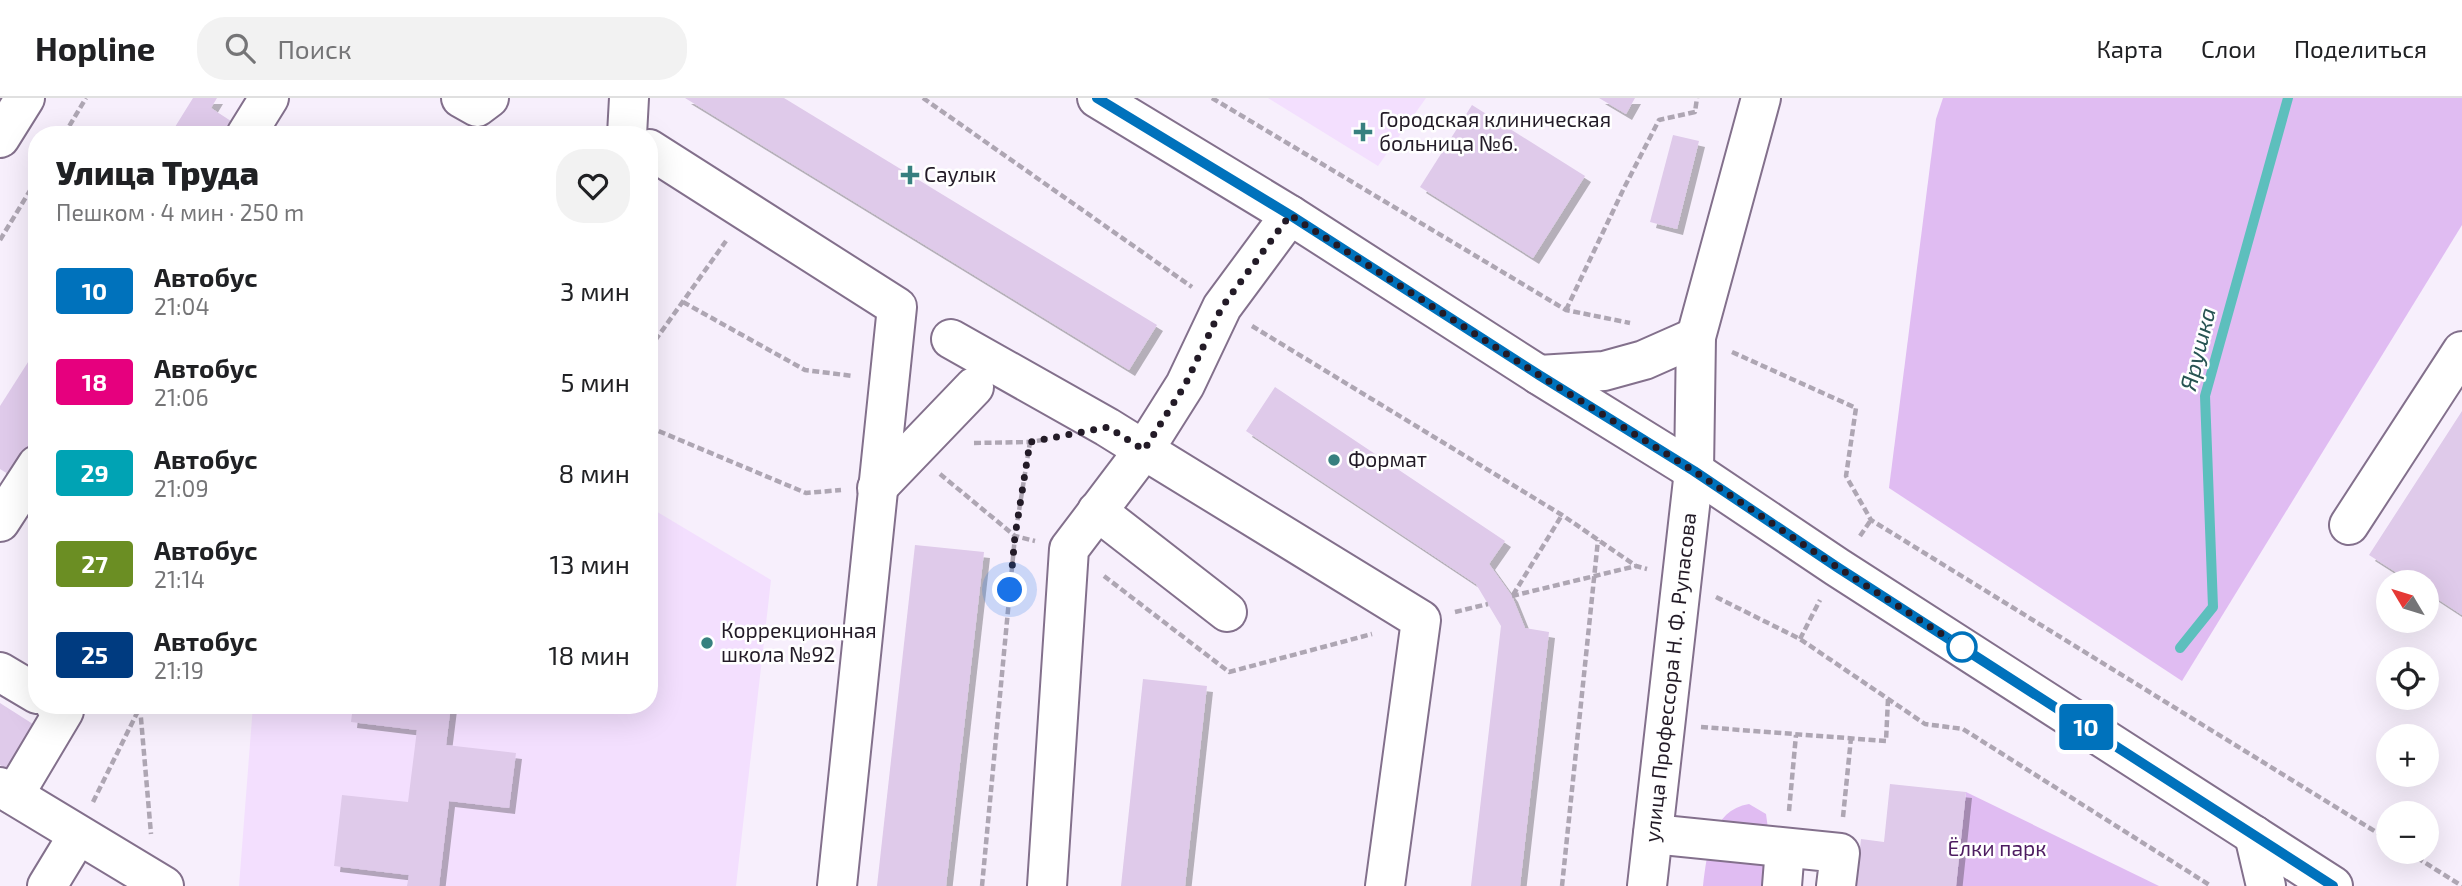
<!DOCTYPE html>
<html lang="ru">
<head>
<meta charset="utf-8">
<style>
  body { margin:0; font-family:"Exo 2",sans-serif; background:#f2f2f2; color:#202124; height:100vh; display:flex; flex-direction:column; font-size:26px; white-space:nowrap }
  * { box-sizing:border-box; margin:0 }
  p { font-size:23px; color:#757577 }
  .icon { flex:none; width:38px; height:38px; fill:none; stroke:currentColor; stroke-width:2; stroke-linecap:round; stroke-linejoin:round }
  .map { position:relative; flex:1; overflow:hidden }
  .details { position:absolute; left:28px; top:28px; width:630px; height:588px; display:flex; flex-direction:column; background:#fff; border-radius:28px; box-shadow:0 7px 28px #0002 }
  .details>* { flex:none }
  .badge { padding:0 14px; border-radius:5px; font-size:24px; line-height:46px }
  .needle { width:46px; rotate:308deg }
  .tools { position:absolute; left:2376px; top:472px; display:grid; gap:14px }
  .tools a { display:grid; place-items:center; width:63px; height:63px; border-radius:50%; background:#fff; box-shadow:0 7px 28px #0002; font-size:35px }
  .you { position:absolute; width:35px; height:35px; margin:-18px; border:5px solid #fff; border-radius:50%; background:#1a73e8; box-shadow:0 0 0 10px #1a73e833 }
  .map>.badge { position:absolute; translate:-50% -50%; box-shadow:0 0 0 4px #fff }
  .round { display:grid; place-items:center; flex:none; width:74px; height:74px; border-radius:28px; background:#f2f2f2 }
  .headline { display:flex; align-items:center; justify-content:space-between; height:119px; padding:0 28px }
  h1 { font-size:33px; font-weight:800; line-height:52px }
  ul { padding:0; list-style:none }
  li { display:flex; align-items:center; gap:21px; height:91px; padding:0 28px }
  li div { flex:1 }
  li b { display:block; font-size:26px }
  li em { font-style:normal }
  li .badge { min-width:77px; font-weight:700; text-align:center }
  header { display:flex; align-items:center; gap:42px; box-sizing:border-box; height:98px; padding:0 35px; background:#fff; border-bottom:2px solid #e0e0e0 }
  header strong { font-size:33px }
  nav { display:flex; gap:38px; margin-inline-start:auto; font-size:24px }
  .search { width:490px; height:63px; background:#f2f2f2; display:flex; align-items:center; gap:18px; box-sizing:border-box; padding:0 24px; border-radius:28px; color:#757577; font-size:26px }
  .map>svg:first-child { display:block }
</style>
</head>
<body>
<header>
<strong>Hopline</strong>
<div class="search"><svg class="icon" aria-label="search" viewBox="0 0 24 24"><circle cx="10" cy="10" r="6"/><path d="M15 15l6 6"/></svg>Поиск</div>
<nav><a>Карта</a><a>Слои</a><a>Поделиться</a></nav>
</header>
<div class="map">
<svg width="2462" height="788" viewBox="0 0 2462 788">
  <defs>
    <filter id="shadow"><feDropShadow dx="6" dy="6" stdDeviation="0" flood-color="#0004"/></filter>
  </defs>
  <rect width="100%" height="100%" fill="#f7effc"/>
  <g fill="#f3dffe">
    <path d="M1268,0H1426L1378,68Z"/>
    <path d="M649,409L771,482L736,788H239L253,607H649Z"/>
  </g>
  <g fill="#e0bcf2">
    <path d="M1943,0H2462V127L2182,583L1889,390L1936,21Z"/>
    <path d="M1966,694L2159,788H1956Z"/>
    <path d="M1749,706L1766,716L1770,745L1768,788H1703C1707,756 1711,712 1749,706Z"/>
  </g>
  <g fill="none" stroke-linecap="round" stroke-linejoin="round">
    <path stroke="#5dbfbd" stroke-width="10" d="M2180,550L2213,509L2205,298L2288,0"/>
  </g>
  <g fill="#dfcaea" filter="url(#shadow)">
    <path d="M193,0H217L211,10L237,27L231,37H170Z"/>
    <path d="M685,0H784L1157,227L1129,272Z"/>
    <path d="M1599,0H1635L1626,16Z"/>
    <path d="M1472,7L1585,78L1533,160L1420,89Z"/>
    <path d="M1673,37L1699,43L1677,131L1650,124Z"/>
    <path d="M37,250V348L16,381L0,371V308Z"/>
    <path d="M1275,289L1505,443L1489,466L1512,498L1525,530L1549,534L1520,788H1471L1501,528L1476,486L1246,333Z"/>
    <path d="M2462,313V517L2427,494V485H2413L2369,457Z"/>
    <path d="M915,447L984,454L946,788H877Z"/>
    <path d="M1143,581L1207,588L1185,788H1121Z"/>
    <path d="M0,605L47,635L20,679L0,667Z"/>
    <path d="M353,607H451L446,647L516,655L509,710L449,703L439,788H407L409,777L334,768L342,697L408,704L417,632L351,624Z"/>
    <path d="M1890,686L1966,694L1956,788H1856L1861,741L1884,744Z"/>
  </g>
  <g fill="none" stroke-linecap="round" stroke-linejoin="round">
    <g stroke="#83708c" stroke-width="42">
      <g id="minor">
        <path d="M461,0L477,9L489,0"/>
        <path d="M246,37L269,0"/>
        <path d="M627,37L629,0"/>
        <path d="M0,40L25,0"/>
        <path d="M649,51L897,209L837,788"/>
        <path d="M1290,117L1222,209L1185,287L1144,352L1421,522L1385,788"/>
        <path d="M951,241L1107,329L1144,352L1069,451L1047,788"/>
        <path d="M1539,277L1604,273L1644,262L1696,239"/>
        <path d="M877,390L974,289"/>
        <path d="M1097,413L1227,514"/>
        <path d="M0,424L37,367"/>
        <path d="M2349,427L2462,253"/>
        <path d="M0,574L37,596"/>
        <path d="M0,689L164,788"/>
        <path d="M14,697L64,613L55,607"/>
        <path d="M1653,736L1840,755L1836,788"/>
        <path d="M2254,737L2266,788"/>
        <path d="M47,788L78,737"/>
        <path id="s1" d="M1647,788L1694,373L1696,239L1761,0"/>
        <path d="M1782,788L1785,750"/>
      </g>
    </g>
    <g stroke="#83708c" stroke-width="42">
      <path id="major" d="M1097,0L1290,117L1539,277L1694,373L1837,469L2333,788"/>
    </g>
    <g stroke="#aea6b3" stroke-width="4.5" stroke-dasharray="7 3.5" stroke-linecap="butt">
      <path d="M923,0L1192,189"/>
      <path d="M1212,0L1566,212L1630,225"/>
      <path d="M64,37L86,0"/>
      <path d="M0,142L37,81"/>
      <path d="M683,204L805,272L853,278"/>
      <path d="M1566,212L1624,90L1659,22L1695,14L1697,0"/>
      <path d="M1252,228L1562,417L1636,468L1647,471"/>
      <path d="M649,251L726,143"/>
      <path d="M1732,254L1856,310L1846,378L1871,422L2389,742"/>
      <path d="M649,329L806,395L841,392"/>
      <path d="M974,345L1030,344L1048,341"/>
      <path d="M940,376L1015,438L1035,443"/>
      <path d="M1860,438L1871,422"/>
      <path d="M1104,478L1229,574L1372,536"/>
      <path d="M1513,497L1562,417"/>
      <path d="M1512,498L1636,468"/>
      <path d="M1716,499L1800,541L1925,626L1963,631L2211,788"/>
      <path d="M1455,514L1488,506"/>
      <path d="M1800,541L1820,502"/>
      <path d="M140,609L151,736"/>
      <path d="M1701,629L1886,643L1888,601"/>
      <path d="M93,704L140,609"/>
      <path d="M1789,713L1796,637"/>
      <path d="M1843,719L1851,640"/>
      <path d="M2408,754L2462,788"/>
      <path d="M982,788L1015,438L1030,344"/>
      <path d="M1562,788L1598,442"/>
    </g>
    <use href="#minor" stroke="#fff" stroke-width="38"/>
    <use href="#major" stroke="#fff" stroke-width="38"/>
  </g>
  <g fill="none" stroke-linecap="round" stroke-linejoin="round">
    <g stroke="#fff" stroke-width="16">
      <path id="line" d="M1097,0L1290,117L1539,277L1694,373L1837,469L2333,788"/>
    </g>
    <use href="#line" stroke="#0072bc" stroke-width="10"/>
    <path stroke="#231b27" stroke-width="7" stroke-dasharray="0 12.6" d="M1010,492L1015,438L1030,344L1108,329L1144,352L1185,287L1222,209L1290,117L1539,277L1694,373L1837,469L1962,549"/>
  </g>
  <g fill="#37807f" stroke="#fff" stroke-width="2.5">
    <path d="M1359.5 23.5h7v7h7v7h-7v7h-7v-7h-7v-7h7z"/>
    <path d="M906.5 66.5h7v7h7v7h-7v7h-7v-7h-7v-7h7z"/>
    <circle cx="1334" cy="362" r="7"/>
    <circle cx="707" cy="545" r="7"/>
  </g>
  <circle fill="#fff" stroke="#0072bc" stroke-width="3.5" cx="1962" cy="549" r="14"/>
  <g text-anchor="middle" stroke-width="5" stroke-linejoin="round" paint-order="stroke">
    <g font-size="21" fill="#231b27" stroke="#fff" text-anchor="start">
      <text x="1379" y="29">Городская клиническая<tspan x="1379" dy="24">больница №6.</tspan></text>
      <text x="924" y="84">Саулык</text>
      <text x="1348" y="369">Формат</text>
      <text x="721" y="540">Коррекционная<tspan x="721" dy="24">школа №92</tspan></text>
    </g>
    <g font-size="21" fill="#231b27" stroke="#fff">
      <text dy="7" stroke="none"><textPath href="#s1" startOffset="210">улица Профессора Н. Ф. Рупасова</textPath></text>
    </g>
    <g font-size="21" fill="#4d1c61" stroke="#fff">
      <text x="1997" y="758">Ёлки парк</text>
    </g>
    <g font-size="23" font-style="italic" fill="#285453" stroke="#fff">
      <text transform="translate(2198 251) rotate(-76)" y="8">Ярушка</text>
    </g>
  </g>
</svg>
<div class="tools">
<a><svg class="needle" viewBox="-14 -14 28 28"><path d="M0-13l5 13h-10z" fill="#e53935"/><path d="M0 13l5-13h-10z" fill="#757577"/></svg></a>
<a><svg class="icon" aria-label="locate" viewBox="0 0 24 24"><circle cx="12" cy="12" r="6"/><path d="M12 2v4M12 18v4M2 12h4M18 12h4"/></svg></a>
<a>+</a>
<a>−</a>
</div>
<div class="you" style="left:1010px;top:492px"></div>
<b class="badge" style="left:2086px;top:629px;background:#0072bc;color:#fff">10</b>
<section class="details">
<div class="headline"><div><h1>Улица Труда</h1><p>Пешком · 4 мин · 250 m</p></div><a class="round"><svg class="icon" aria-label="heart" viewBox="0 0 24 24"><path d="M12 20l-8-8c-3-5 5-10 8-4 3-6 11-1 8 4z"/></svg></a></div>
<ul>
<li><span class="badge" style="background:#0072bc;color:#fff">10</span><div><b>Автобус</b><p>21:04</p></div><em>3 мин</em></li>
<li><span class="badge" style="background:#e6007e;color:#fff">18</span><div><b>Автобус</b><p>21:06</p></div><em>5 мин</em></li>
<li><span class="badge" style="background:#00a3b4;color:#fff">29</span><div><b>Автобус</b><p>21:09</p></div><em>8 мин</em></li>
<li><span class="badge" style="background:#6b8e23;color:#fff">27</span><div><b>Автобус</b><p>21:14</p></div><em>13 мин</em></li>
<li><span class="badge" style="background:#003b80;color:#fff">25</span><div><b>Автобус</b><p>21:19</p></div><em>18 мин</em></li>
</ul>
</section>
</div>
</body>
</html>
